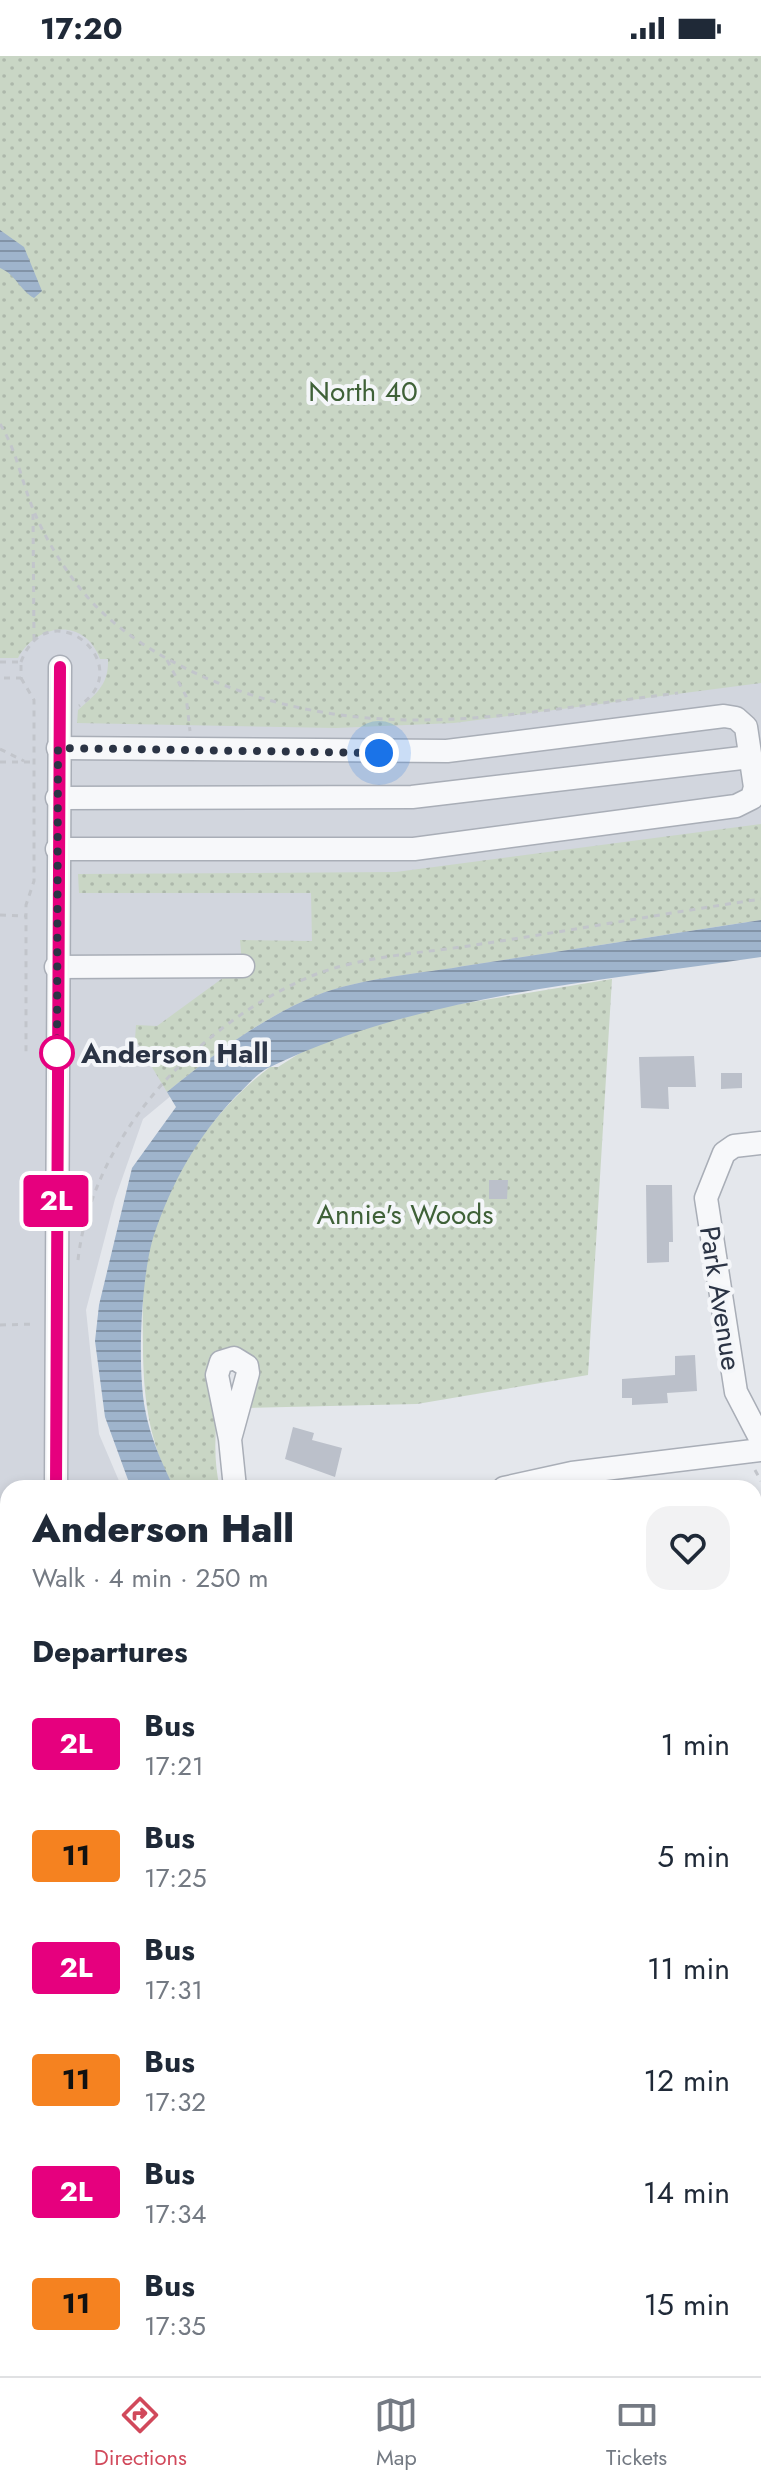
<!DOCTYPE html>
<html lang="en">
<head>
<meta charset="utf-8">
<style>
  body { margin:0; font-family:Jost,sans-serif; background:#f2f2f3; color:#1f2937; height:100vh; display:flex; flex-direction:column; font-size:30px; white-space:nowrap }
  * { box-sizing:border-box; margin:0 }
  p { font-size:26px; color:#747a83 }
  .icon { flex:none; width:44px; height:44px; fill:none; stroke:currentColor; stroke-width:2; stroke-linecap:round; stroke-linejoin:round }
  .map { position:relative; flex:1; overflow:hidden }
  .sheet { position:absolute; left:0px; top:1424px; width:762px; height:896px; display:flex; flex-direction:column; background:#fff; border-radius:24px 24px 0 0; box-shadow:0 4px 12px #0003 }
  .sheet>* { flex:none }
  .badge { padding:0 16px; border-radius:6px; font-size:28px; line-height:52px }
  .you { position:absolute; width:40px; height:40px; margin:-20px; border:6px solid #fff; border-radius:50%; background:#1a73e8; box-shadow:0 0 0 12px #1a73e833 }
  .map>.badge { position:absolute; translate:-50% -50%; box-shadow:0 0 0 4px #fff }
  h2 { padding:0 32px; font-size:30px; line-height:72px }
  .round { display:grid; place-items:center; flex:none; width:84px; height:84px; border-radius:24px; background:#f2f2f3 }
  .overview { display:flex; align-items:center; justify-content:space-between; height:136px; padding:0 32px }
  h1 { font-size:38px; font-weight:800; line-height:60px }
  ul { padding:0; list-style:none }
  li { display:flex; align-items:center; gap:24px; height:112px; padding:0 32px }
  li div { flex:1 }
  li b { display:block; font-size:30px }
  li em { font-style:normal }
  li .badge { min-width:88px; font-weight:700; text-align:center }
  .status { display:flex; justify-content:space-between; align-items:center; height:56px; padding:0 40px; background:#fff; direction:ltr }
  .status svg { height:22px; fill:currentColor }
  .menu { display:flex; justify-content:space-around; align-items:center; height:112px; border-top:2px solid #e0e1e3; background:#fff; font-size:22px; color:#747a83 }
  .menu a { display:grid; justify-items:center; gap:4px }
  .menu .current { color:#d1495b }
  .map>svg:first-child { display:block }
</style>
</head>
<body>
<div class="status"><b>17:20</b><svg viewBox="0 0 49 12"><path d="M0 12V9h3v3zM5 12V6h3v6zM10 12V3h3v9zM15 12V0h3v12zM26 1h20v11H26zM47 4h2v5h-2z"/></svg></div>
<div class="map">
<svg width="761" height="2320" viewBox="0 0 761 2320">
  <defs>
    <pattern id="park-dots" width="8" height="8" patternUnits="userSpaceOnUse" patternTransform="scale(2)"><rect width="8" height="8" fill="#c9d6c5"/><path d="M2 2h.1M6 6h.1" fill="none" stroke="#adb8ab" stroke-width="1.8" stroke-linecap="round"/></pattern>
    <pattern id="water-rules" width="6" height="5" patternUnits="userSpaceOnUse" patternTransform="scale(2)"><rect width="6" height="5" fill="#9fb4cc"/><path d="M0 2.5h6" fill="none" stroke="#8293a7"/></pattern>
  </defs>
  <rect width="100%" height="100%" fill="#e4e7ec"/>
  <path fill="#d2d6de" d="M0,0H761V854L270,958L143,1063L115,1143L86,1254L99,1378L122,1432H8V2312H327V2320H0Z"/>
  <g fill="url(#park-dots)">
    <path d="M0,0H761V627L454,667L336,672L77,667L78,654C96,638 109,629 108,603H100C85,561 37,567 18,602H0Z"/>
    <path d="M761,768V864C664,879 568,894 471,909C420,918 363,921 315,940C260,963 213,999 167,1036L135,983L136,969L157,970L242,908L240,884L312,885L311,837H79L78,818L396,816Z"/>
    <path d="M612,923L588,1319L417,1348L245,1352L246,1338L227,1295C220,1338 209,1388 220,1432H174C150,1389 144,1346 143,1298C143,1266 141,1232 147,1200C163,1126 210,1057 270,1011H278L308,992L336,981L424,954Z"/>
    <path d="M0,2183L8,2184V2304L1,2320Z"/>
  </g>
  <g fill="url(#water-rules)">
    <path d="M0,174L24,191L42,235L34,242C20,234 15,218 0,212Z"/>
    <path d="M761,864V901C595,926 418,939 268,1012C256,1018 246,1031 236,1040C197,1081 172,1126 154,1179C141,1219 137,1311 145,1353C150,1381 162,1407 174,1432H131L105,1361L95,1285L99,1249L132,1112L176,1051L167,1036C213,999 260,963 315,940C363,921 420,918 471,909C568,894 664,879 761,864Z"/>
  </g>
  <g fill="#bbc0ca">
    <path d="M694,1000L696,1031H668L669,1053L641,1052L639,1001Z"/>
    <path d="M721,1017H742V1032L721,1033Z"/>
    <path d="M489,1124H508L507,1143H489Z"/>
    <path d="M646,1129H672L673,1186H669V1206L647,1207Z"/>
    <path d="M695,1299L697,1335L667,1337L668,1347L632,1349V1342H622V1323L675,1319V1300Z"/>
    <path d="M293,1371L314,1377L312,1384L342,1392L335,1421L285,1403Z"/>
  </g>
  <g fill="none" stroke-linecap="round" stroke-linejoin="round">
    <g stroke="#a9aeb7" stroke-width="25">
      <g id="minor">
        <path d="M57,742L412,741L750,701"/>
        <path d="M57,793H414L736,750L752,742L755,731L746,671L736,662L724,660L447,695L58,692"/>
        <path d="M56,911L243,910"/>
        <path d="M761,1087L734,1090L724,1097L706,1142L736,1336L761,1384"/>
        <path d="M230,1383L248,1317L247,1310L234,1302L221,1306L217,1319L230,1383L235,1432"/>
        <path d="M56,1432L60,611"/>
        <path d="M504,1432L572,1417L761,1394"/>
        <path d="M0,1511H8"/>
        <path d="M754,1662L761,1663"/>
        <path d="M754,1961H761"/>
        <path d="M0,2168L8,2170"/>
        <path d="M754,2268L761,2267"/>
        <path d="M513,2312V2320"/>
        <path d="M735,2312L736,2320"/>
      </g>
    </g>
    <g stroke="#c2c5cb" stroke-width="3" stroke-dasharray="6 6" stroke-linecap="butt">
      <path d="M0,368C17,395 21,424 33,453C44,480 61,508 79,531C111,572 159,601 206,622C373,692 507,658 678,637"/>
      <path d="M33,458L34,585"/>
      <path d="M167,604L186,640L190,675"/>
      <path d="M0,606H21V622H0"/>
      <path d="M21,606C48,532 141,609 79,650"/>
      <path d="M21,622L34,644V825L26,849V997"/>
      <path d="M0,693L24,705"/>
      <path d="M0,706H34"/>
      <path d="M0,859L26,860"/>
      <path d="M78,1204C92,1079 201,965 314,919C365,899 427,897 481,888C574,874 667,857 761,843"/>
      <path d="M0,1269L36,1268"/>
      <path d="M755,1414L761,1425"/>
      <path d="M0,1533L8,1532"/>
      <path d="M754,1641H761"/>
      <path d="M0,2266L1,2237L8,2228"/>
    </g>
    <use href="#minor" stroke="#f7f8fa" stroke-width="22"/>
  </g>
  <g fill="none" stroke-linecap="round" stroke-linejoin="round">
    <g stroke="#fff" stroke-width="18">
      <path id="line" d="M56,1432L60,611"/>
    </g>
    <use href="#line" stroke="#e6007e" stroke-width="12"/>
    <path stroke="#2b3445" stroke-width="8" stroke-dasharray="0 14.4" d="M57,997L58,692L379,697"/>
  </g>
  <circle fill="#fff" stroke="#e6007e" stroke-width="4" cx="57" cy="997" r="16"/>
  <g text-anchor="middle" stroke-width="8" stroke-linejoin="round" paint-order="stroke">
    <g font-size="28" fill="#3f6138" stroke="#f4f6f9">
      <text x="363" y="345">North 40</text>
      <text x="405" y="1168">Annie's Woods</text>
    </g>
    <g font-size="28" font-weight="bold" fill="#2b3445" stroke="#f4f6f9" text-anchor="start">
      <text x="81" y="1007">Anderson Hall</text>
    </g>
    <g font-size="28" fill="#2b3445" stroke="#f4f6f9">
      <text transform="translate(721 1242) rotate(81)" y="10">Park Avenue</text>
    </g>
  </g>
</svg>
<div class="you" style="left:379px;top:697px"></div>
<b class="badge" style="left:56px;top:1145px;background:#e6007e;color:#fff">2L</b>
<section class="sheet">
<div class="overview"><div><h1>Anderson Hall</h1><p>Walk · 4 min · 250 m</p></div><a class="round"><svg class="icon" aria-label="heart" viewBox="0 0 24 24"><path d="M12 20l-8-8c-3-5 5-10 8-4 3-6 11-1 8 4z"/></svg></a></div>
<h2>Departures</h2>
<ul>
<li><span class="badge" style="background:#e6007e;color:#fff">2L</span><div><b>Bus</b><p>17:21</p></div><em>1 min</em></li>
<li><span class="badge" style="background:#f58220;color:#111">11</span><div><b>Bus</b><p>17:25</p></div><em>5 min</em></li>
<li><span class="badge" style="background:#e6007e;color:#fff">2L</span><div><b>Bus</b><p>17:31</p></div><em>11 min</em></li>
<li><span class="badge" style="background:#f58220;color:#111">11</span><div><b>Bus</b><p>17:32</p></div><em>12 min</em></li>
<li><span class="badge" style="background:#e6007e;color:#fff">2L</span><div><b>Bus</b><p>17:34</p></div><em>14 min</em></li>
<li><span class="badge" style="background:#f58220;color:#111">11</span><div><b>Bus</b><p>17:35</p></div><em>15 min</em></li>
</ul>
</section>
</div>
<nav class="menu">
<a class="current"><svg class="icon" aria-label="directions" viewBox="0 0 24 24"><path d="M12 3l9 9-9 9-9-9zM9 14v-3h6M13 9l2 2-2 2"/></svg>Directions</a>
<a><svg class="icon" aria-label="map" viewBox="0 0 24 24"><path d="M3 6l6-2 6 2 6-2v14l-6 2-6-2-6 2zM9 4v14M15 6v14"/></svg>Map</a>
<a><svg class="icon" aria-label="tickets" viewBox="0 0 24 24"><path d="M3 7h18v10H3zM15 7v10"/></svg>Tickets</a>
</nav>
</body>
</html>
